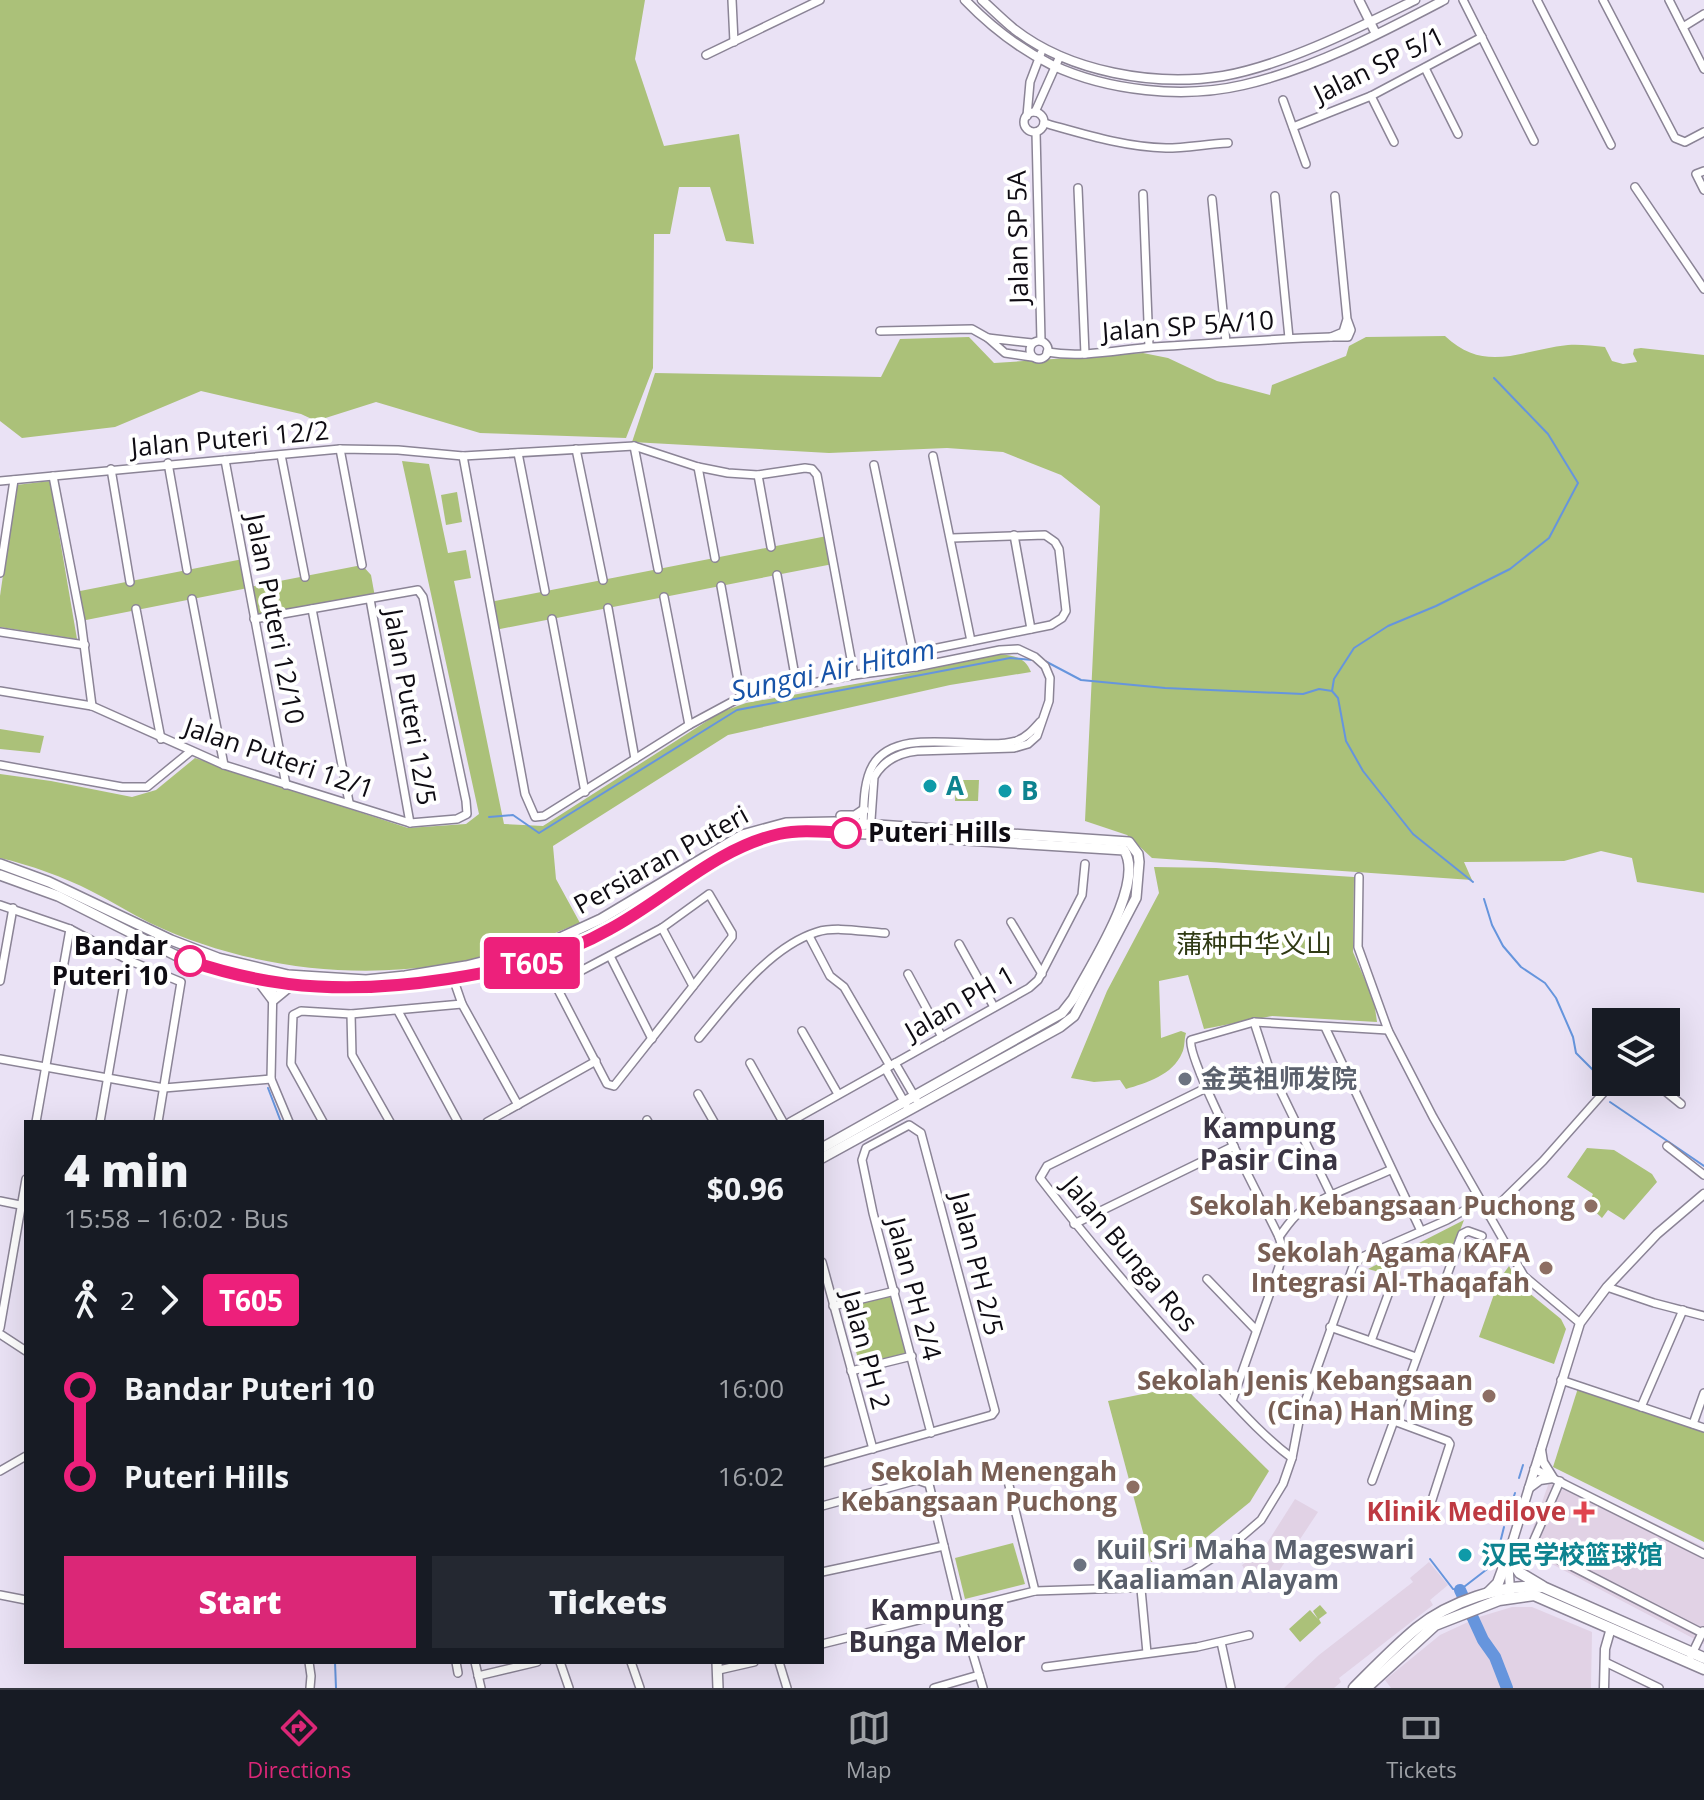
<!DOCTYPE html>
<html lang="en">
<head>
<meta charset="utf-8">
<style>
  body { margin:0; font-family:"Open Sans","Noto Sans SC",sans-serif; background:#242831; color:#f1f3f6; height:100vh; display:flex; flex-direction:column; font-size:30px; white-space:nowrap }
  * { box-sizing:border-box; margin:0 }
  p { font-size:26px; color:#9ea1a6 }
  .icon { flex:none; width:44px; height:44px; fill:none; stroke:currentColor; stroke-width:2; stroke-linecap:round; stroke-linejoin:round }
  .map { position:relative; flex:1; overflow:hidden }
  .sheet { position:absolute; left:24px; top:1120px; width:800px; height:544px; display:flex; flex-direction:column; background:#171b24; border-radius:0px; box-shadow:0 8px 32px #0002 }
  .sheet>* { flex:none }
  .badge { padding:0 16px; border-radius:6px; font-size:28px; line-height:52px }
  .controls { position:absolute; left:1592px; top:1008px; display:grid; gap:16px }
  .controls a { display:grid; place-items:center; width:88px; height:88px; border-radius:0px; background:#171b24; box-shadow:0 8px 32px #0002; font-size:40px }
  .map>.badge { position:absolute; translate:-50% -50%; box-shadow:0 0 0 4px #fff }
  .legs { display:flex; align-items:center; gap:12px; height:88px; padding:0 40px; font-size:26px }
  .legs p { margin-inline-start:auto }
  .head { display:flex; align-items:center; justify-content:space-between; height:136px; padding:0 40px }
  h1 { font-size:44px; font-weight:800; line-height:60px }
  .cta { display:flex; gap:16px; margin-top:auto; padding:16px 40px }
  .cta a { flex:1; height:92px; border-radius:0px; background:#db2777; color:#fff; font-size:32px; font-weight:800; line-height:92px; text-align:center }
  .cta a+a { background:#242831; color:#f1f3f6 }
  ul { padding:0 40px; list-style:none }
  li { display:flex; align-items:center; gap:28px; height:88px; font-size:30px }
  li i { display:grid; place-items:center; width:12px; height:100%; margin:0 10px; background:currentColor }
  li i::after { content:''; width:20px; height:20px; margin:-10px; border:6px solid; border-radius:50%; background:#171b24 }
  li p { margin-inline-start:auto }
  li:first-child i { background:linear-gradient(#0000 50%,currentColor 0) }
  li:last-child i { background:linear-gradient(currentColor 50%,#0000 0) }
  .dock { display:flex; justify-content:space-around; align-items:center; height:112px; border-top:2px solid #363941; background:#171b24; font-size:22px; color:#9ea1a6 }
  .dock a { display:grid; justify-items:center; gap:4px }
  .dock .active { color:#db2777 }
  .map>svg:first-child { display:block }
</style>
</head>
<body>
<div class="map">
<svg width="1704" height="1688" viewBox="0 0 1704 1688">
  <rect width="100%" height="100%" fill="#eae2f5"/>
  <g fill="#e1d2e5">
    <path d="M1552,1474L1704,1547V1644L1525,1550Z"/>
    <path d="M1295,1499L1318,1512L1275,1577L1255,1588L1242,1565L1262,1551Z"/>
    <path d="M1429,1562L1448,1585L1430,1600L1433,1605L1339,1678L1341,1682L1334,1688H1284L1319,1655L1413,1582L1410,1578Z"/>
    <path d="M1512,1607H1532L1592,1632L1591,1688H1391L1385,1680L1440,1635L1479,1617Z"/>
  </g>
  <g fill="#abc179">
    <path d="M0,0H645L635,59L664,146L739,134L754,244L726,241L710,187H679L670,234H654L653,368L626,438L480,433L376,402L316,421L301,414L201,391L115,427L22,438L0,421Z"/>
    <path d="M1445,336C1485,374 1521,350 1568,345C1580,344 1593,346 1605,347L1612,361L1623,364L1637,362L1633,354L1634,349L1641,348L1704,355V893L1637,882L1632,858L1601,851L1564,861L1464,862L1472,880L1152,858L1127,835L1085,821L1100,506L1061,475L1003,452L947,448L829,453L632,442L655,373L881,377L900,339L969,337L994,363L1143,353L1168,358L1217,381L1270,395L1272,385L1346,356L1349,346L1366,337Z"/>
    <path d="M402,461L429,464L448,553L466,550L471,578L454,581L504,824L543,826L721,712L746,703L878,680L1000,654C1015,656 1025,657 1031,672L950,685L728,735L553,846L556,879L580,923C559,931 538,941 517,947C399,986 262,976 150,923C130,913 111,901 91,891C64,877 30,865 0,858V774L51,781L132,797L156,790L195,758L408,828L466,824L479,814Z"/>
    <path d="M50,481L77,639L0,627V596L16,485Z"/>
    <path d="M457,492L462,522L446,525L441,495Z"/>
    <path d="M827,536L833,564L495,630L490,602Z"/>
    <path d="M243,559L249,587L362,565L371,575L375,597L254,619L248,588L81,621L75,592Z"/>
    <path d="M0,729L44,736L40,753L0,749Z"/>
    <path d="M956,780H979L978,801H955Z"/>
    <path d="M1154,867L1216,868L1354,877L1353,952L1374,1001L1377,1022L1272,1016L1204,1029L1188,975L1159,981L1161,1038L1181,1031L1186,1033C1184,1039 1185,1048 1182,1053C1173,1075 1146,1083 1126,1089L1120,1080L1094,1082L1071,1078L1107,991L1159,893Z"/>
    <path d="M1587,1148L1614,1150L1652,1174L1657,1182L1624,1220L1608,1210L1602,1218L1588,1205L1593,1194L1567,1177Z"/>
    <path d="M1464,1220L1449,1259L1414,1248L1408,1259L1398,1257L1390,1275L1368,1269Z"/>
    <path d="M1509,1266L1522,1287L1561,1319L1566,1329L1554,1364L1479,1337L1499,1280Z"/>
    <path d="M890,1295L906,1353L860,1365L843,1308Z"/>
    <path d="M1183,1386L1269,1471L1250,1502L1197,1545L1151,1562L1108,1401Z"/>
    <path d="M1578,1388L1704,1431V1542L1553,1467Z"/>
    <path d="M1013,1543L1025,1584L965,1599L955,1558Z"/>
    <path d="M1320,1605L1327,1613L1319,1619L1321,1623L1300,1642L1289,1629L1310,1610L1318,1619L1313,1611Z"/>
  </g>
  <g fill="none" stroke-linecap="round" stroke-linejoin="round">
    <g stroke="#6695dd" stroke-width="2">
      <path d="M1045,661L1081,680L1165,688L1303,694L1319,689L1332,691L1338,698L1346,741L1363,771L1413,834L1473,882"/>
      <path d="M1332,691L1334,679L1354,648L1388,626L1436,606L1510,569L1549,538L1578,483L1548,434L1494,378"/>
      <path d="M489,817L513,815L539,833L737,710L1010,658L1033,660"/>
      <path d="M1484,899L1492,925L1503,946L1521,967L1545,983L1556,998L1573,1037L1576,1053L1607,1084"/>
      <path d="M268,1088L281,1122"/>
      <path d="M1610,1102L1704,1166"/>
      <path d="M1519,1478L1523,1465"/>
      <path d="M1508,1514L1515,1493"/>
      <path d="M1430,1559L1453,1589L1460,1590L1495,1563L1504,1527"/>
      <path d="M335,1662L336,1688"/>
    </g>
    <path stroke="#6695dd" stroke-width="12" d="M1460,1590L1483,1640L1495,1657L1507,1688"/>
    <g stroke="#8b8496" stroke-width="10">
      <g id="minor">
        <path d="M732,0L734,42"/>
        <path d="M1463,0L1534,141"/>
        <path d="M1537,0L1611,145"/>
        <path d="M1603,0L1675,138L1685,142L1704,132"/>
        <path d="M1669,0L1704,69"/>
        <path d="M1683,27L1704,14"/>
        <path d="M706,55L820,0"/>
        <path d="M1425,68L1458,134"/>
        <path d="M1371,96L1394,142"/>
        <path d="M1283,100L1306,164"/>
        <path d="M1035,112L1060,56"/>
        <circle cx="1034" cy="122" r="10"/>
        <path d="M1027,116L1030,82L1041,53"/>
        <path d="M1044,123C1084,134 1124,147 1166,148C1186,148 1207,144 1228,143"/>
        <path d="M1293,127L1371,96L1482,37"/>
        <path d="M1036,132L1041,341"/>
        <path d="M1704,171L1696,174L1704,190"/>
        <path d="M1635,187L1704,289"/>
        <path d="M1078,188L1085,354"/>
        <path d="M1143,194L1149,347"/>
        <path d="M1275,196L1289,338"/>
        <path d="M1335,196L1347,319L1351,330L1348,337H1331L1343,332L1347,319"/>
        <path d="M1212,199L1226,342"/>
        <path d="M880,331L972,329L988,338"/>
        <circle cx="1039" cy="350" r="9"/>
        <path d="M1032,343L988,338L1005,353L1032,357"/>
        <path d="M1047,352C1083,358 1117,350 1152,347C1212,343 1271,339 1331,337"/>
        <path d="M634,446L658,569"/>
        <path d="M340,449L362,565"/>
        <path d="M576,449L603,580"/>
        <path d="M518,453L545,591"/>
        <path d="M281,455L305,577"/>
        <path d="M463,456L525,794L535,817L544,816L689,725L741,697L854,675L916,667L1000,650L1018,649L1035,657L1045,666L1050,678L1049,701L1037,736L1028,744L1014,748L917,751C899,753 883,761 874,777L870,834"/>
        <path d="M933,456L971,641"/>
        <path d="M225,460L286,785"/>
        <path d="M168,463L187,570"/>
        <path d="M874,465L916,667"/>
        <path d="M698,467L715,558"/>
        <path d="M111,469L130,582"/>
        <path d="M758,475L771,547"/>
        <path d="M53,476L81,621L92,706"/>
        <path d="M0,481L340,449L398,450L463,456L634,446L698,467L728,473L758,475L805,468L812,469L817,475L854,675"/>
        <path d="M1014,535L1031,629"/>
        <path d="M0,573L14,480"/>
        <path d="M777,575L797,687"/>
        <path d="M721,586L741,697"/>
        <path d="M664,597L689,725"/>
        <path d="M192,599L224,765"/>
        <path d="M370,599L410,823"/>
        <path d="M608,608L635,759"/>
        <path d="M136,609L161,739"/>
        <path d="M312,609L349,802"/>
        <path d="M552,619L585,792"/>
        <path d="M0,632L85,645"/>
        <path d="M913,653L1051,625L1062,618L1066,611L1059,549L1055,542L1045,535L952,538"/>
        <path d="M0,691L92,706L224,765L410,823L457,819L467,814L466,801L423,597L418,590L254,619"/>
        <path d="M0,765L122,787H147L191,751"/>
        <path d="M863,826C864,807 863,782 873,765C898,724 976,752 1016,741C1026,738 1033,730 1040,722"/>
        <path d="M1359,877L1358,947L1388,1030L1433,1117L1524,1276L1580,1323"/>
        <path d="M0,905L70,929L128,960L181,982L158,1122"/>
        <path d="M1011,922L1042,974"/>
        <path d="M662,928L693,986"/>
        <path d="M809,936L830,976L844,987L890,1066"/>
        <path d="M959,944L994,1007"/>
        <path d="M538,948L542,959L607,1084L614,1086L732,937V933L709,894L662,928L556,984"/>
        <path d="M610,956L652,1039"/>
        <path d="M908,974L942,1037"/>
        <path d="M453,978L462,1004L518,1105"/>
        <path d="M0,981L13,908"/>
        <path d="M273,983L271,1079L289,1122"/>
        <path d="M398,1011L458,1122"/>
        <path d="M351,1014L352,1055L390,1122"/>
        <path d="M1254,1022L1268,1065L1332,1197"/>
        <path d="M1325,1027L1421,1231"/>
        <path d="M802,1031L838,1094"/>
        <path d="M699,1038C730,1001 769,947 817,932C837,926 864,932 885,933"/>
        <path d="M0,1059L164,1088L271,1079"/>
        <path d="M750,1063L783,1122"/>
        <path d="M895,1063L916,1099"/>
        <path d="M885,1068L906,1105"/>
        <path d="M1654,1082L1681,1104"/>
        <path d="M1206,1088L1047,1166L1040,1178C1093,1247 1149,1312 1208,1376C1236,1405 1260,1434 1292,1458"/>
        <path d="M698,1094L714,1122"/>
        <path d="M647,1120L648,1122"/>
        <path d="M36,1122L70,929"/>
        <path d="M100,1122L128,960"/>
        <path d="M323,1122L291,1064L293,1015L301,1011L351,1014L462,1004"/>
        <path d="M487,1122L596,1061"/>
        <path d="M790,1122L1029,988L1038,980L1082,895L1085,864"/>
        <path d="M1667,1146L1704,1175"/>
        <path d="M0,1201L25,1206"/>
        <path d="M1488,1215L1543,1161L1613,1082"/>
        <path d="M1074,1224L1234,1146"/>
        <path d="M1279,1237C1266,1209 1186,1059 1191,1040L1254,1022L1388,1030"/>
        <path d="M822,1262L873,1449"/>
        <path d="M1207,1279L1256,1330"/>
        <path d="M1607,1287L1654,1303L1704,1316"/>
        <path d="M833,1306L895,1291"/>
        <path d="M1330,1327L1416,1357"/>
        <path d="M0,1328L26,1179"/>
        <path d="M0,1334L26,1351"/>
        <path d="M1371,1341L1396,1273"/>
        <path d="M851,1371L912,1356"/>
        <path d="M1561,1380L1704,1428"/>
        <path d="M1232,1401L1279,1267L1283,1250L1279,1237C1285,1229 1291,1219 1299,1213C1321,1197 1364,1182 1390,1170"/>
        <path d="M1641,1407L1683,1310"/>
        <path d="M1394,1421L1448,1441L1450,1444L1431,1503"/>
        <path d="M1693,1424L1704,1393"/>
        <path d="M822,1463L992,1415L995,1411L921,1133L909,1125L866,1148L862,1160L873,1213L931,1433"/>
        <path d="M1534,1469L1704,1554"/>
        <path d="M0,1471L26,1456"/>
        <path d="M1006,1473L1035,1591"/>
        <path d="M1372,1481L1462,1234L1468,1231L1482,1236"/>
        <path d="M1560,1481L1534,1540L1536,1548L1704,1634"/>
        <path d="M822,1506L917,1480L929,1484L959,1608L983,1688"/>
        <path d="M822,1572L944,1546"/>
        <path d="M1141,1589L1147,1653"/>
        <path d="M0,1595L26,1600"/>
        <path d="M1221,1642L1231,1688"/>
        <path d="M822,1644L1035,1591L1156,1587L1194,1570L1232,1545L1261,1520L1283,1484L1292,1458L1300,1416L1354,1264L1362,1257L1447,1220L1481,1201"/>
        <path d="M1691,1656L1703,1631"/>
        <path d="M309,1662L311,1676L310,1688"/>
        <path d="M456,1662L458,1673"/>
        <path d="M475,1662L481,1688"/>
        <path d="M560,1662L569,1688"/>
        <path d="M631,1662L640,1688"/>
        <path d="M779,1662L787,1688"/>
        <path d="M1605,1662L1659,1688"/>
        <path d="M1046,1667L1197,1647L1249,1635"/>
        <path d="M719,1670L754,1662"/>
        <path d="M478,1676L537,1662"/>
        <path d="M934,1688L979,1675"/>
      </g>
    </g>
    <g stroke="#8b8496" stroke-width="11">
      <g id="tertiary">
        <path d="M965,0C990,26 1020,49 1052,65C1108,91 1183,99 1243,85C1313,69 1381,33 1444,0"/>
        <path d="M982,0C993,10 1003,20 1014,29C1069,72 1155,87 1223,76C1285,65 1358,28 1415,0"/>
        <path d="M1359,0L1376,34"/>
        <path d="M1529,1488L1540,1480L1553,1478L1543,1462L1541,1450"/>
        <path d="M1510,1591L1508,1556L1580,1323L1607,1287L1657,1234L1704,1194"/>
        <path d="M1604,1688L1605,1649L1611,1628"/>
      </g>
    </g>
    <g stroke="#8b8496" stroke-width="12">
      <g id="secondary">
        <path d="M841,816H855L864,810"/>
        <path d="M0,864L49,882L171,940L218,958L288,975L366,980L405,976L466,966L538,948L601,919L742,835L786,823L834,822L1129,842L1138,854L1139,862L1136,898L1074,1016L1060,1027L822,1158"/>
        <path d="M0,875L58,896L175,955L219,971L290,986L359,989L411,985L531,964L611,929L742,847L781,834L800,832L870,834L1124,850C1146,883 1090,966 1073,999L1062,1013L822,1148"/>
        <path d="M258,980L273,1000L290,986"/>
        <path d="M717,1662L718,1688"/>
      </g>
    </g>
    <g stroke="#8b8496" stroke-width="13">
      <g id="primary">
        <path d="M1508,1556L1520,1573L1542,1586"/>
        <path d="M1488,1593L1498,1583L1508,1556"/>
        <path d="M1354,1688C1374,1668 1395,1646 1417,1628C1449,1602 1502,1584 1543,1587L1704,1658"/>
        <path d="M1366,1688L1435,1625L1499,1600L1534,1595L1704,1669"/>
      </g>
    </g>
    <use href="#minor" stroke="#fff" stroke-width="7"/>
    <use href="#tertiary" stroke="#fff" stroke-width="8"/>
    <use href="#secondary" stroke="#fff" stroke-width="9"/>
    <use href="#primary" stroke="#fff" stroke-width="10"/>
  </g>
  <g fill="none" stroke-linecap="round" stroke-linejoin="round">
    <g stroke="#fff" stroke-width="18">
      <path id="line-1" d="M190,961C278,991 357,993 448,979C506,970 559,958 610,929C666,899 716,848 779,834C801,829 824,832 846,833"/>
    </g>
    <use href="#line-1" stroke="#ed207b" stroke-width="12"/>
  </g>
  <g fill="#0f9aa8" stroke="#fff" stroke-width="3">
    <circle cx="930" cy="786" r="8"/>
    <circle cx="1005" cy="791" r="8"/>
    <circle cx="1465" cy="1555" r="8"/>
  </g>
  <g fill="#fff" stroke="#ed207b" stroke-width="4">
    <circle cx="846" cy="833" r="14"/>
    <circle cx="190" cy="961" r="14"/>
  </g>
  <g fill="#6b7280" stroke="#fff" stroke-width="3">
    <circle cx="1185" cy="1079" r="8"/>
    <circle cx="1080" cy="1565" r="8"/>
  </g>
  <g fill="#8d6e63" stroke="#fff" stroke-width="3">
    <circle cx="1591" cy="1206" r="8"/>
    <circle cx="1546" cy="1268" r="8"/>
    <circle cx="1489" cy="1396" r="8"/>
    <circle cx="1133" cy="1487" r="8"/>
  </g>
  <path fill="#e0444e" stroke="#fff" stroke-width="3" d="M1580 1500h8v8h8v8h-8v8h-8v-8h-8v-8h8z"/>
  <g text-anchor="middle" stroke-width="8" stroke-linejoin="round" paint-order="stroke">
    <g font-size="26" fill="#0f0c13" stroke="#fff">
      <text transform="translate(1379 65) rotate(-26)" y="9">Jalan SP 5/1</text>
      <text transform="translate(1018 237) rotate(-91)" y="9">Jalan SP 5A</text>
      <text transform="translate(1188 326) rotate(-4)" y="9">Jalan SP 5A/10</text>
      <text transform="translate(230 439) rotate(-5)" y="9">Jalan Puteri 12/2</text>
      <text transform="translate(275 619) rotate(79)" y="9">Jalan Puteri 12/10</text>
      <text transform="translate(410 707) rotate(80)" y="9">Jalan Puteri 12/5</text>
      <text transform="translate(279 758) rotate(19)" y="9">Jalan Puteri 12/1</text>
      <text transform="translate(661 860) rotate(-29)" y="9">Persiaran Puteri</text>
      <text transform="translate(960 1003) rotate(-30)" y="9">Jalan PH 1</text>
      <text transform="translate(1130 1254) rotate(50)" y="9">Jalan Bunga Ros</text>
      <text transform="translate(977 1264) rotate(76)" y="9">Jalan PH 2/5</text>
      <text transform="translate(914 1289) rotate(75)" y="9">Jalan PH 2/4</text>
      <text transform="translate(866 1350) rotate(75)" y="9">Jalan PH 2</text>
    </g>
    <g font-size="26" font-weight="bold" fill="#0d838f" stroke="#fff" text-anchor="start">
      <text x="946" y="795">A</text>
      <text x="1021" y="800">B</text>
      <text x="1481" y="1564">汉民学校篮球馆</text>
    </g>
    <g font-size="26" font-weight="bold" fill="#0f0c13" stroke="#fff" text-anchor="start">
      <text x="868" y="842">Puteri Hills</text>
      <text x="168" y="955" text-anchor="end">Bandar<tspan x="168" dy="30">Puteri 10</tspan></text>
    </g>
    <g font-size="26" fill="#303a14" stroke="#fff">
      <text x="1254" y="953">蒲种中华义山</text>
    </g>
    <g font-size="26" font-weight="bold" fill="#5b616d" stroke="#fff" text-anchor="start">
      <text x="1201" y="1088">金英祖师发院</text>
      <text x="1096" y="1559">Kuil Sri Maha Mageswari<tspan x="1096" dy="30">Kaaliaman Alayam</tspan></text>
    </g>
    <g font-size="26" font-weight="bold" fill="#785e54" stroke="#fff" text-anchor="end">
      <text x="1575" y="1215">Sekolah Kebangsaan Puchong</text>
      <text x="1530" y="1262">Sekolah Agama KAFA<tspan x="1530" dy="30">Integrasi Al-Thaqafah</tspan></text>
      <text x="1473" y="1390">Sekolah Jenis Kebangsaan<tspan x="1473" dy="30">(Cina) Han Ming</tspan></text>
      <text x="1117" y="1481">Sekolah Menengah<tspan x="1117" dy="30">Kebangsaan Puchong</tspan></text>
    </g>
    <g font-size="26" font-weight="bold" fill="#be3a42" stroke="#fff" text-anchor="end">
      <text x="1566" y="1521">Klinik Medilove</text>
    </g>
    <g font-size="28" font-style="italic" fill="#1753a8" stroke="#fff">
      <text transform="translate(833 670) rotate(-12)" y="10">Sungai Air Hitam</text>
    </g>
    <g font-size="28" font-weight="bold" fill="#3b3544" stroke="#fff">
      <text x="1269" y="1138">Kampung<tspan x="1269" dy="32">Pasir Cina</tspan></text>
      <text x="937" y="1620">Kampung<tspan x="937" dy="32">Bunga Melor</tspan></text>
    </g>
  </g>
</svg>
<div class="controls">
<a><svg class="icon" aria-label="layers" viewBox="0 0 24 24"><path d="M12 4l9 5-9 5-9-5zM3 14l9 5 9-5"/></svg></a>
</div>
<b class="badge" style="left:532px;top:963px;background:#ed207b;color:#fff">T605</b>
<section class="sheet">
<div class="head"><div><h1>4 min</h1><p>15:58 – 16:02 · Bus</p></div><b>$0.96</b></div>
<div class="legs"><svg class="icon" aria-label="walk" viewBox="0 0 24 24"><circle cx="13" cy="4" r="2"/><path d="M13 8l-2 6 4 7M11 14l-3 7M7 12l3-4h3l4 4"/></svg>2<svg class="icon" aria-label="forward" viewBox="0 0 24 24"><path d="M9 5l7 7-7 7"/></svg><b class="badge" style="background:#ed207b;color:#fff">T605</b></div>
<ul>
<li><i style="color:#ed207b"></i><b>Bandar Puteri 10</b><p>16:00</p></li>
<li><i style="color:#ed207b"></i><b>Puteri Hills</b><p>16:02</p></li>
</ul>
<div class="cta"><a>Start</a><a>Tickets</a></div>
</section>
</div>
<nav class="dock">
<a class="active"><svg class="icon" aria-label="directions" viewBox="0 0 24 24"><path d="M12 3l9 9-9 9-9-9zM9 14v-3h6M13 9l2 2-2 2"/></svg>Directions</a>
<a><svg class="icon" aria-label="map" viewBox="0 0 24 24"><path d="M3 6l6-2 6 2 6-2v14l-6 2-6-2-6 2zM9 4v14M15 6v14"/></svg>Map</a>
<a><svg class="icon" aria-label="tickets" viewBox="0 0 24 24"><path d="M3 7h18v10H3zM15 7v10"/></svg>Tickets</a>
</nav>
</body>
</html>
